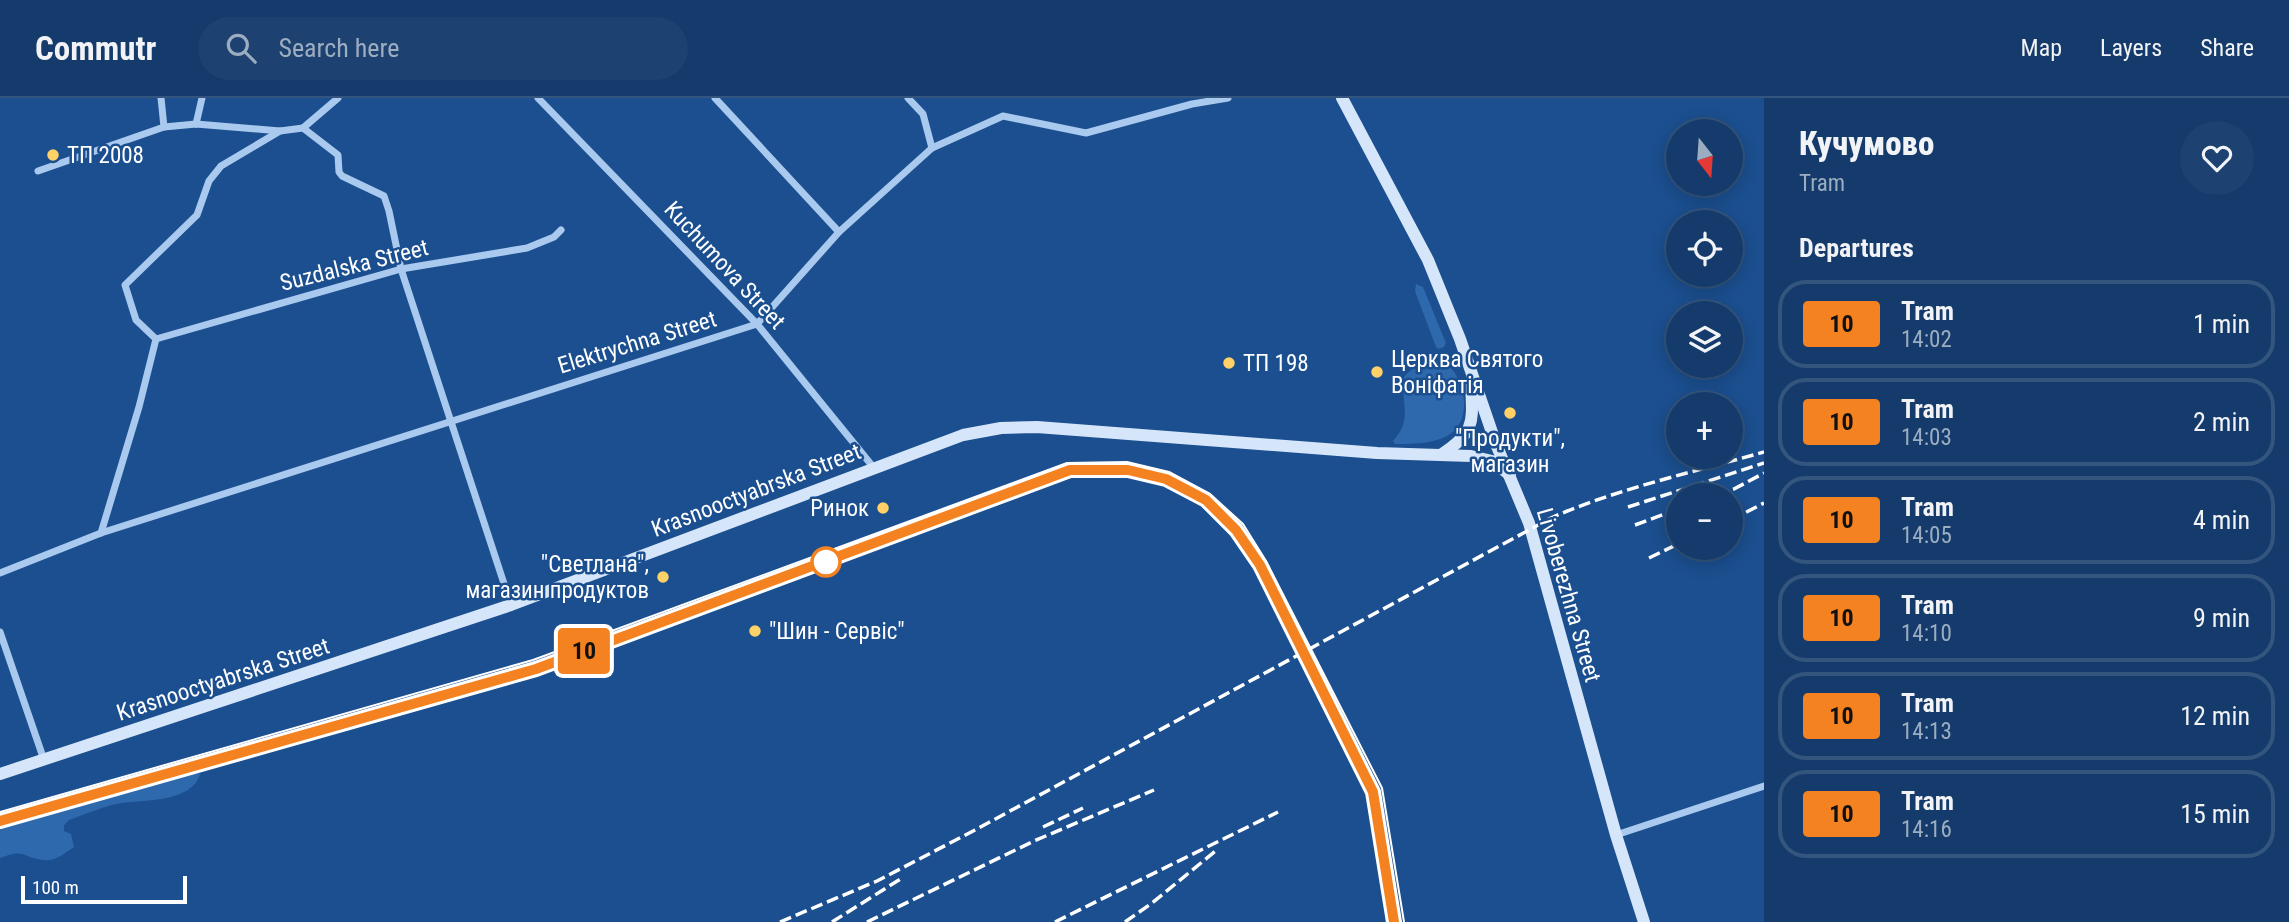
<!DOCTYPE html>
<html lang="en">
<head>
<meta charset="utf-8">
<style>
  body { margin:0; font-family:"Roboto Condensed",sans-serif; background:#1d4271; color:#f1f3f6; height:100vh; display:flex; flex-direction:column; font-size:26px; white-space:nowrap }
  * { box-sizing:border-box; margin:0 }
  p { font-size:23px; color:#9dadc1 }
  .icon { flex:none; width:38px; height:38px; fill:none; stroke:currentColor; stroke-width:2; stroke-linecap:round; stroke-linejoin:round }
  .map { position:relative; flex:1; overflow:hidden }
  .drawer { display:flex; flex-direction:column; background:#143b6b; width:525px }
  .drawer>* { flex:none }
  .badge { padding:0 14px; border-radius:5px; font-size:24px; line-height:46px }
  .needle { width:46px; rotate:163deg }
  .buttons { position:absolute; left:1666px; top:21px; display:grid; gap:14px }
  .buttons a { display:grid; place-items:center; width:77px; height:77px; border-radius:50%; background:#143b6b; box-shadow:0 4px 18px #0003,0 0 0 2px #33557e; font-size:35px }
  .scale { position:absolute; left:21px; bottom:18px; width:166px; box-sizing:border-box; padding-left:7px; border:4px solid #fff; border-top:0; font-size:19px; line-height:24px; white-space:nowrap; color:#fff; -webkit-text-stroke:5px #1b4f8f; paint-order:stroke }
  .map>.badge { position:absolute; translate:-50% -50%; box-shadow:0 0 0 4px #fff }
  h2 { padding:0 35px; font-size:26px; line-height:63px }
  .round { display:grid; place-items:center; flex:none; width:74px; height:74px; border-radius:37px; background:#1d4271 }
  .headline { display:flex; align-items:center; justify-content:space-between; height:119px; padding:0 35px }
  h1 { font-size:33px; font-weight:800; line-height:52px }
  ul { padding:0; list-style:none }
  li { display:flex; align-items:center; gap:21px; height:88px; margin:0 14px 10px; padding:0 21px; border:4px solid #33557e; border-radius:28px }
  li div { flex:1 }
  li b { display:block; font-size:26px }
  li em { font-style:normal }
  li .badge { min-width:77px; font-weight:700; text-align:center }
  header { display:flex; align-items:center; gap:42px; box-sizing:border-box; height:98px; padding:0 35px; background:#143b6b; border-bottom:2px solid #33557e }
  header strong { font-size:33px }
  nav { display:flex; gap:38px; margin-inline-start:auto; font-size:24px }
  .search { width:490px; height:63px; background:#1d4271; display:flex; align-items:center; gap:18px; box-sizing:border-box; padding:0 24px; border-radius:38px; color:#9dadc1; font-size:26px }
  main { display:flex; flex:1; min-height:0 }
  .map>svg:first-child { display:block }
</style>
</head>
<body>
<header>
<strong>Commutr</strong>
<div class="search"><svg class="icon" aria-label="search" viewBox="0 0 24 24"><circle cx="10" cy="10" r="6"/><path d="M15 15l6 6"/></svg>Search here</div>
<nav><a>Map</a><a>Layers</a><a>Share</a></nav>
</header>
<main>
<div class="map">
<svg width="1764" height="824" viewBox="0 0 1764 824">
  <rect width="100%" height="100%" fill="#1b4f8f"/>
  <g fill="#2e69ad">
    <path d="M1416,186L1423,189L1446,245L1444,249L1438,251L1436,249L1415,193Z"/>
    <path d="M1438,263C1464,269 1473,316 1454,333C1440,346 1413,346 1395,346L1393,343C1414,320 1400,305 1404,279C1412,269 1425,264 1438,263Z"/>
    <path d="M194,672L200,676C193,704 144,702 122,705C104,708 86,716 69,722L64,727V733L71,736L74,749C65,755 55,764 43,762C21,759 25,750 0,760V729L114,696L154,687Z"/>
  </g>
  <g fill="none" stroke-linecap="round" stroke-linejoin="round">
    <g stroke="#a9c9ee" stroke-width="7">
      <path d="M161,0L164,29"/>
      <path d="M538,0L757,226L874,370"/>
      <path d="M715,0L839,134"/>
      <path d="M908,0L923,16L932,50"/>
      <path d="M196,26L202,0"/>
      <path d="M303,30L338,57L339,74L342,78L384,98L389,113L401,171L511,507"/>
      <path d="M38,73L164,29L196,26L280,33"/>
      <path d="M156,241L401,171L527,150L554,139L561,132"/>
      <path d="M101,435L139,309L156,241L136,222L125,187L197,117L209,83L221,68L280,33L303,30L338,0"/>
      <path d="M0,475L101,435L757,226L839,134L932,50L1003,18L1086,35L1192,6L1228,0"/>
      <path d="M0,534L44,662"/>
      <path d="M1616,737L1764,688"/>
    </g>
    <g stroke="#d6e6fa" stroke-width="12">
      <path d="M1342,0L1428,162L1460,241L1496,346L1529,425L1616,737L1644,824"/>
      <path d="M1442,356C1478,333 1472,321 1471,283"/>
      <path d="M0,676L511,507L963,337L1001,330L1037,329L1377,355L1471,358L1492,363L1510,377"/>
    </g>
    <g stroke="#fff" stroke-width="2">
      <path d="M1374,703L1394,824"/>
      <path d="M0,714L533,562L1067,365L1127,364L1169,374L1210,396L1243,426L1266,463L1382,690L1404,824"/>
    </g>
    <g stroke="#fff" stroke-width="3.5" stroke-dasharray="12 5" stroke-linecap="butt">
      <path d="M1717,397L1734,391L1764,375"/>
      <path d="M1628,409L1764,365"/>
      <path d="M1731,422L1764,405"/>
      <path d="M1635,427L1678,411"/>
      <path d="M1649,460L1678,446"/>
      <path d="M1043,729L1083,710"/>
      <path d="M780,824L877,783L975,732L1553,419C1620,390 1694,374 1764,354"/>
      <path d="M832,824L902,780"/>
      <path d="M867,824L1034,743L1154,692"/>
      <path d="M1055,824L1278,714"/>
      <path d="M1125,824L1152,805L1218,751"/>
    </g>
  </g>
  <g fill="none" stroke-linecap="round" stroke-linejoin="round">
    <g stroke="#fff" stroke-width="16">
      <path id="line" d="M0,723L536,571L1070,372H1128L1166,381L1206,402L1236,432L1260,467L1373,694L1394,824"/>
    </g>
    <use href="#line" stroke="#f58220" stroke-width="10"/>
  </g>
  <g fill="#ffd166" stroke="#1b4f8f" stroke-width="2.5">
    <circle cx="53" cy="57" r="7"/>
    <circle cx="1229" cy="265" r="7"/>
    <circle cx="1377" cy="274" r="7"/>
    <circle cx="1510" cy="315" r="7"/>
    <circle cx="883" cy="410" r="7"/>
    <circle cx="663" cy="479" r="7"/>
    <circle cx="755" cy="533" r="7"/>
  </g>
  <circle fill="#fff" stroke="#f58220" stroke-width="3.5" cx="826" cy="464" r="14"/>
  <g text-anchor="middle" stroke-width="5" stroke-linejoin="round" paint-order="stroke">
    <g font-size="23" fill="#fff" stroke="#1b4f8f" text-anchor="start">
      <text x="67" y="65">ТП 2008</text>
      <text x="1391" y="269">Церква Святого<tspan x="1391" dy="26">Воніфатія</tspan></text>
      <text x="1243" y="273">ТП 198</text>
      <text x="1510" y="348" text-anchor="middle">"Продукти",<tspan x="1510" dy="26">магазин</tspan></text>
      <text x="869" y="418" text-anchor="end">Ринок</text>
      <text x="649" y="474" text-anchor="end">"Светлана",<tspan x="649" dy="26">магазин продуктов</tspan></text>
      <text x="769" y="541">"Шин - Сервіс"</text>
    </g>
    <g font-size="23" fill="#fff" stroke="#1b4f8f">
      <text transform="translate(354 167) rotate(-14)" y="8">Suzdalska Street</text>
      <text transform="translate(725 167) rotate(47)" y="8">Kuchumova Street</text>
      <text transform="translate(637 244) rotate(-17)" y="8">Elektrychna Street</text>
      <text transform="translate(756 392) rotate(-21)" y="8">Krasnooctyabrska Street</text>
      <text transform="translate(1569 497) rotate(74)" y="8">Livoberezhna Street</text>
      <text transform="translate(223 581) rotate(-18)" y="8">Krasnooctyabrska Street</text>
    </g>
  </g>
</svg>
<div class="buttons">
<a><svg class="needle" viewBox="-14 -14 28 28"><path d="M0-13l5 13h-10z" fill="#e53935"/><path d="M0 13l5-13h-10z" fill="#9dadc1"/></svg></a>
<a><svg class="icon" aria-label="locate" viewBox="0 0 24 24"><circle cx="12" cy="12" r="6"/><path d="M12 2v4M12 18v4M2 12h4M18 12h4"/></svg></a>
<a><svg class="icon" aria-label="layers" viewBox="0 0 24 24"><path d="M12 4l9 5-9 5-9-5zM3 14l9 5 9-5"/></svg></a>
<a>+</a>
<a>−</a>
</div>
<div class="scale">100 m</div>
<b class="badge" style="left:584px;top:553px;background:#f58220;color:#111">10</b>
</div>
<section class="drawer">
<div class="headline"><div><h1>Кучумово</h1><p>Tram</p></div><a class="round"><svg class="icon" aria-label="heart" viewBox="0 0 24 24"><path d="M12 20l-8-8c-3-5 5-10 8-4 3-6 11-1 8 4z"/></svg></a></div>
<h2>Departures</h2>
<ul>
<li><span class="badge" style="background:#f58220;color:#111">10</span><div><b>Tram</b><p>14:02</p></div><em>1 min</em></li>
<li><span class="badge" style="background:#f58220;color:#111">10</span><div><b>Tram</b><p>14:03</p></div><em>2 min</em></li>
<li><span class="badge" style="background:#f58220;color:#111">10</span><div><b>Tram</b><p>14:05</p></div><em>4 min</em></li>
<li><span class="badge" style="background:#f58220;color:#111">10</span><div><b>Tram</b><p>14:10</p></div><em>9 min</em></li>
<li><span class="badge" style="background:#f58220;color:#111">10</span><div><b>Tram</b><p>14:13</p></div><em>12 min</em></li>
<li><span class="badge" style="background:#f58220;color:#111">10</span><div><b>Tram</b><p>14:16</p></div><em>15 min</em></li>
</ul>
</section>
</main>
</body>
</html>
